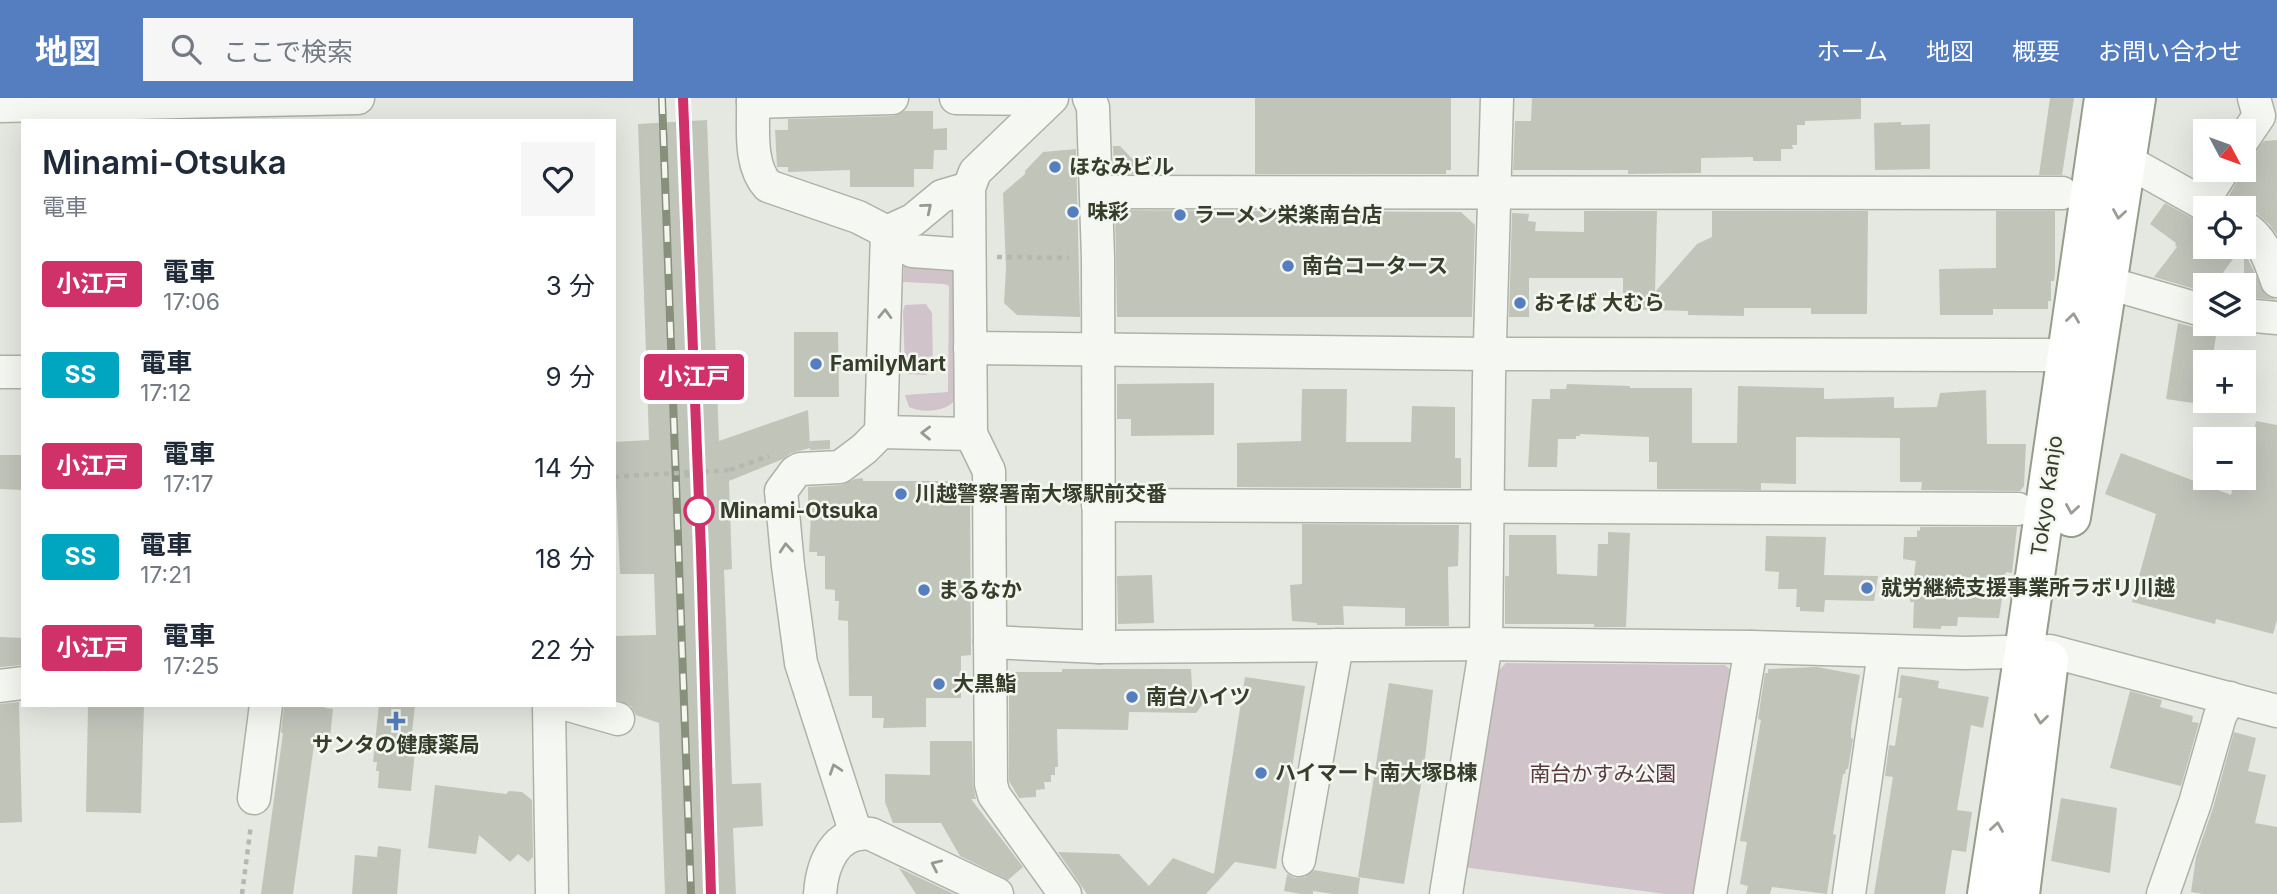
<!DOCTYPE html>
<html lang="ja">
<head>
<meta charset="utf-8">
<style>
  body { margin:0; font-family:Inter,"Noto Sans JP",sans-serif; background:#f6f6f7; color:#1f2937; height:100vh; display:flex; flex-direction:column; font-size:26px; white-space:nowrap }
  * { box-sizing:border-box; margin:0 }
  p { font-size:23px; color:#747a83 }
  .icon { flex:none; width:38px; height:38px; fill:none; stroke:currentColor; stroke-width:2; stroke-linecap:round; stroke-linejoin:round }
  .map { position:relative; flex:1; overflow:hidden }
  .drawer { position:absolute; left:21px; top:21px; width:595px; height:588px; display:flex; flex-direction:column; background:#fff; border-radius:0px; box-shadow:0 7px 28px #0002 }
  .drawer>* { flex:none }
  .badge { padding:0 14px; border-radius:5px; font-size:24px; line-height:46px }
  .needle { width:46px; rotate:131deg }
  .controls { position:absolute; left:2193px; top:21px; display:grid; gap:14px }
  .controls a { display:grid; place-items:center; width:63px; height:63px; border-radius:0px; background:#fff; box-shadow:0 7px 28px #0002; font-size:35px }
  .map>.badge { position:absolute; translate:-50% -50%; box-shadow:0 0 0 4px #fff }
  .round { display:grid; place-items:center; flex:none; width:74px; height:74px; border-radius:0px; background:#f6f6f7 }
  .head { display:flex; align-items:center; justify-content:space-between; height:119px; padding:0 21px }
  h1 { font-size:33px; font-weight:600; line-height:52px }
  ul { padding:0; list-style:none }
  li { display:flex; align-items:center; gap:21px; height:91px; padding:0 21px }
  li div { flex:1 }
  li b { display:block; font-size:26px }
  li em { font-style:normal }
  li .badge { min-width:77px; font-weight:700; text-align:center }
  header { display:flex; align-items:center; gap:42px; box-sizing:border-box; height:98px; padding:0 35px; background:#547ebf; color:#fff }
  header strong { font-size:33px }
  nav { display:flex; gap:38px; margin-inline-start:auto; font-size:24px }
  .search { width:490px; height:63px; background:#f6f6f7; display:flex; align-items:center; gap:18px; box-sizing:border-box; padding:0 24px; border-radius:0px; color:#747a83; font-size:26px }
  .map>svg:first-child { display:block }
</style>
</head>
<body>
<header>
<strong>地図</strong>
<div class="search"><svg class="icon" aria-label="search" viewBox="0 0 24 24"><circle cx="10" cy="10" r="6"/><path d="M15 15l6 6"/></svg>ここで検索</div>
<nav><a>ホーム</a><a>地図</a><a>概要</a><a>お問い合わせ</a></nav>
</header>
<div class="map">
<svg width="2277" height="796" viewBox="0 0 2277 796">
  <rect width="100%" height="100%" fill="#e5e8e1"/>
  <g fill="#d1c3ca">
    <path d="M911,163L954,169V303C946,314 921,315 909,309L905,297L948,294L949,188L944,186L903,184L904,167Z"/>
    <path d="M926,206L932,215L933,269L926,277L908,276L905,272L903,213L905,207Z"/>
    <path d="M1506,565L1725,567L1734,575L1698,796H1665L1463,769L1494,577Z"/>
  </g>
  <g fill="#c0c4b9">
    <path d="M1255,0H1451V72H1446V76H1255Z"/>
    <path d="M1532,0H1861V21L1805,23V27H1797V47H1792L1793,51H1781V63H1753V59L1701,60V75L1628,76V72H1513L1515,23H1531Z"/>
    <path d="M2050,0H2074L2062,77H2039Z"/>
    <path d="M904,13H933V31L947,30V52H934L933,71H914V89H850V72L788,74V69H777L775,32H788V21L893,18Z"/>
    <path d="M707,22L719,343L808,312L810,348V343L830,342V351L810,352V350L791,355L783,361L729,383L732,471L724,472L732,686L761,685L763,728L733,730L736,796H665L659,625L636,617L631,608L614,601V538L656,537L654,476H620L614,344L649,342L638,26Z"/>
    <path d="M1901,24V27L1930,26V71L1875,72L1874,25Z"/>
    <path d="M2277,42V137L2269,126L2255,114L2244,110H2229L2227,101L2238,82L2241,72H2244V65H2253V55L2264,43Z"/>
    <path d="M1113,48H1120L1140,69V76H1114Z"/>
    <path d="M1076,51L1080,219L1017,217L1004,205L1006,171L1003,95L1025,76V73L1043,54Z"/>
    <path d="M2165,105L2205,127V149L2241,150L2214,187H2205V194L2154,179L2177,149L2175,147L2176,145L2150,126Z"/>
    <path d="M1115,112L1461,114L1475,127L1472,219H1117Z"/>
    <path d="M1584,113H1657L1655,194L1697,146L1712,139V113H1868L1867,216H1811V210H1744V218L1688,217V213L1623,211V180H1529V219H1509L1512,115L1529,116L1528,123L1536,124L1535,133L1584,134Z"/>
    <path d="M1996,113H2055V176L2054,183H2051V203H2048V211H1993V217H1940L1939,171L1996,170Z"/>
    <path d="M2244,153L2265,196L2277,202L2244,199Z"/>
    <path d="M2178,225L2201,231H2217L2212,264H2205L2206,307L2166,301Z"/>
    <path d="M794,234H838L839,299H794Z"/>
    <path d="M1214,285V337L1131,338V321H1117V286Z"/>
    <path d="M1567,286L1630,288V290H1692V345H1737L1738,288L1824,290V301L1894,299V310L1937,309L1940,295L1986,292L1987,346H2026L2024,388L2020,393L1921,392L1922,384H1900V340L1796,339V386L1761,385V392L1657,391V364H1649V339L1580,336V338H1576V341H1558L1557,369H1528L1532,301H1550V291H1566Z"/>
    <path d="M1302,291H1347L1346,344H1411L1412,308L1455,309V360H1461V390L1237,389V345L1301,343Z"/>
    <path d="M2256,323L2277,327V522L2273,536L2216,521L2215,526L2132,504L2156,416L2105,396L2121,355L2231,397L2235,380H2244V369L2247,370Z"/>
    <path d="M0,357H23V392L0,391Z"/>
    <path d="M863,380V383H957L970,395L971,557L961,558V600H926V629L883,630L884,620H872V598H849L848,523L838,522L839,503H835V492L825,491V458H817V454H809L811,417H808V389L841,387L855,381Z"/>
    <path d="M1302,426L1459,427L1458,468L1448,469L1449,528H1405V510L1343,508L1344,527H1317V525L1292,523L1290,487L1302,486Z"/>
    <path d="M1920,429H2017L2012,475L2006,474L1999,520L1958,519L1957,528H1941V531L1913,530L1914,504H1910L1916,463L1903,461L1904,439H1917V432L1920,433Z"/>
    <path d="M1608,434L1630,435L1626,529H1594V526H1505V478H1509V437H1556L1557,476L1597,478L1598,446H1608Z"/>
    <path d="M1766,438L1826,439L1824,477L1878,478L1874,503L1825,502L1824,514L1800,513V509H1796L1797,491H1778L1779,474L1765,473Z"/>
    <path d="M1152,477L1154,525L1118,526L1117,478Z"/>
    <path d="M0,539L23,540V567L0,569Z"/>
    <path d="M1817,569L1860,577L1851,630V640L1853,641L1848,671H1846L1845,676H1843L1833,736L1836,737L1827,796L1772,789L1770,796H1746L1748,788L1740,786L1747,744L1740,743L1761,622L1758,621L1765,575H1768V571Z"/>
    <path d="M1062,571H1191L1192,590H1202V607L1196,615L1129,614L1128,632L1057,631L1058,669H1055V677H1051V684H1044L1045,691L1036,692V699L1019,700L1009,683V574H1062Z"/>
    <path d="M1901,577L1939,583L1938,590L1989,599L1983,630L1971,627L1957,712L1972,714L1966,754L1952,752L1945,796H1874L1893,679L1885,678L1889,647L1895,648L1902,600H1898Z"/>
    <path d="M1245,579L1305,588L1276,771L1235,764L1206,796H1087L1058,754L1119,756L1149,788L1173,760L1214,776Z"/>
    <path d="M1389,585L1433,592L1424,669L1404,786L1358,779Z"/>
    <path d="M2130,593L2162,602L2160,609L2193,618L2192,624L2199,625L2181,688L2110,670Z"/>
    <path d="M19,604L22,724L0,725V606Z"/>
    <path d="M88,607H144L141,715L86,714Z"/>
    <path d="M284,607H325V610L333,611L330,640H315L293,796H261L283,635H281Z"/>
    <path d="M379,607H415L410,652L415,653L411,693L378,690L379,673H376L377,664H373Z"/>
    <path d="M2234,634L2256,640L2248,673L2266,677L2255,725L2277,729V796H2203L2191,794L2196,759L2213,710Z"/>
    <path d="M930,643H972L973,686L976,701H971L1023,769L1008,782L960,758L941,725H893L885,704V676L930,677Z"/>
    <path d="M435,687L506,696L509,693L522,694L532,702L533,759L528,764L518,756L510,764L479,737L476,756L428,750Z"/>
    <path d="M2061,700L2117,710L2110,775L2051,763Z"/>
    <path d="M378,748L401,751L397,796H352L355,757L377,759Z"/>
    <path d="M899,770L954,796H916Z"/>
    <path d="M1314,772L1360,780L1358,796H1333L1313,793V796H1301L1284,793L1287,776L1295,780L1305,779Z"/>
  </g>
  <g fill="none" stroke-linecap="round" stroke-linejoin="round">
    <g stroke="#adb2a7" stroke-width="35">
      <g id="minor">
        <path d="M753,0C754,28 748,66 768,88L858,119L887,134L912,153L969,157"/>
        <path d="M956,0L1050,1"/>
        <path d="M1052,0L975,74L969,90L971,336L989,373L991,686L994,697L1065,796"/>
        <path d="M1089,0L1093,9L1098,160L1099,549"/>
        <path d="M753,4L892,0"/>
        <path d="M0,8L358,0"/>
        <path d="M2244,40L2259,18L2254,0"/>
        <path d="M2127,63L2211,110"/>
        <path d="M1096,94L2062,95"/>
        <path d="M2202,105L2223,72"/>
        <path d="M2244,129C2263,140 2270,163 2277,183"/>
        <path d="M887,134L913,122L942,98L969,90"/>
        <path d="M2108,185L2205,213"/>
        <path d="M2244,217L2277,220"/>
        <path d="M970,250L1489,256L2068,257L2091,259"/>
        <path d="M0,274H23"/>
        <path d="M881,334L971,336"/>
        <path d="M1098,407L2018,411"/>
        <path d="M990,544L1099,549L1486,546L1751,549L1965,555L2050,553L2277,613"/>
        <path d="M0,588L23,585"/>
        <path d="M549,607L552,796"/>
        <path d="M569,607L618,621"/>
        <path d="M254,700L266,607"/>
        <path d="M856,736L801,565L788,468L781,393L795,374L800,371L840,369L864,351L881,334L887,134"/>
        <path d="M1299,762L1337,547"/>
        <path d="M820,796C822,767 835,731 871,736L997,796"/>
        <path d="M1446,796L1486,546L1489,279L1497,0"/>
        <path d="M1710,796L1751,549"/>
        <path d="M1849,796L1884,554"/>
        <path d="M2163,796L2195,705L2220,618L2230,600"/>
      </g>
    </g>
    <g stroke="#969d8a" stroke-width="42">
      <g id="highway">
        <path d="M2071,419L2136,0"/>
        <path d="M1987,796L2024,554L2104,0"/>
        <path d="M2020,796L2049,562"/>
      </g>
    </g>
    <g stroke="#b4b8af" stroke-width="4.5" stroke-dasharray="5 5" stroke-linecap="butt">
      <path d="M997,159L1069,160"/>
      <path d="M730,372L769,358"/>
      <path d="M687,375V385"/>
      <path d="M614,379L624,378"/>
      <path d="M242,796L251,727"/>
    </g>
    <use href="#minor" stroke="#f5f7f3" stroke-width="32"/>
    <use href="#highway" stroke="#fff" stroke-width="38"/>
    <g stroke="#88907c" stroke-width="8">
      <g id="rail">
        <path d="M662,0L691,796"/>
        <path d="M682,0L701,453L711,796"/>
      </g>
    </g>
    <use href="#rail" stroke="#f4f6f0" stroke-width="5" stroke-dasharray="16" stroke-linecap="butt"/>
    <path stroke="#b4b8af" stroke-width="4.5" stroke-dasharray="5 5" stroke-linecap="butt" d="M624,378L730,372"/>
  </g>
  <defs><path id="oneway-chevron" d="M-2-3.5L2.5 0L-2 3.5" fill="none" stroke-width="1.6" stroke-linecap="round" stroke-linejoin="round" transform="scale(1.75)"/></defs>
  <g stroke="#969a8f">
    <use href="#oneway-chevron" transform="translate(927 110) rotate(-40)"/>
    <use href="#oneway-chevron" transform="translate(885 216) rotate(-88)"/>
    <use href="#oneway-chevron" transform="translate(926 335) rotate(-179)"/>
    <use href="#oneway-chevron" transform="translate(786 450) rotate(-95)"/>
    <use href="#oneway-chevron" transform="translate(835 671) rotate(-108)"/>
    <use href="#oneway-chevron" transform="translate(936 767) rotate(-155)"/>
  </g>
  <g stroke="#9a9e95">
    <use href="#oneway-chevron" transform="translate(2119 116) rotate(99)"/>
    <use href="#oneway-chevron" transform="translate(2073 220) rotate(-82)"/>
    <use href="#oneway-chevron" transform="translate(2072 411) rotate(99)"/>
    <use href="#oneway-chevron" transform="translate(2041 621) rotate(97)"/>
    <use href="#oneway-chevron" transform="translate(1997 729) rotate(-81)"/>
  </g>
  <g fill="none" stroke-linecap="round" stroke-linejoin="round">
    <g stroke="#fff" stroke-width="16">
      <path id="line" d="M683,0L701,453L711,796"/>
    </g>
    <use href="#line" stroke="#d13169" stroke-width="10"/>
  </g>
  <g fill="#547ebf" stroke="#f4f6f0" stroke-width="2.5">
    <circle cx="1055" cy="69" r="7"/>
    <circle cx="1073" cy="114" r="7"/>
    <circle cx="1180" cy="117" r="7"/>
    <circle cx="1288" cy="168" r="7"/>
    <circle cx="1520" cy="205" r="7"/>
    <circle cx="816" cy="266" r="7"/>
    <circle cx="901" cy="396" r="7"/>
    <circle cx="1867" cy="490" r="7"/>
    <circle cx="924" cy="492" r="7"/>
    <circle cx="939" cy="586" r="7"/>
    <circle cx="1132" cy="599" r="7"/>
    <path d="M392.5 612.5h7v7h7v7h-7v7h-7v-7h-7v-7h7z"/>
    <circle cx="1261" cy="675" r="7"/>
  </g>
  <circle fill="#fff" stroke="#d13169" stroke-width="3.5" cx="699" cy="413" r="14"/>
  <g text-anchor="middle" stroke-width="5" stroke-linejoin="round" paint-order="stroke">
    <g font-size="21" font-weight="bold" fill="#363e2b" stroke="#f4f6f0" text-anchor="start">
      <text x="1069" y="76">ほなみビル</text>
      <text x="1087" y="121">味彩</text>
      <text x="1194" y="124">ラーメン栄楽南台店</text>
      <text x="1302" y="175">南台コータース</text>
      <text x="1534" y="212">おそば 大むら</text>
      <text x="830" y="273">FamilyMart</text>
      <text x="915" y="403">川越警察署南大塚駅前交番</text>
      <text x="1881" y="497">就労継続支援事業所ラボリ川越</text>
      <text x="938" y="499">まるなか</text>
      <text x="953" y="593">大黒鮨</text>
      <text x="1146" y="606">南台ハイツ</text>
      <text x="396" y="654" text-anchor="middle">サンタの健康薬局</text>
      <text x="1275" y="682">ハイマート南大塚B棟</text>
    </g>
    <g font-size="21" fill="#363e2b" stroke="#f4f6f0">
      <text transform="translate(2047 398) rotate(-82)" y="7">Tokyo Kanjo</text>
    </g>
    <g font-size="21" font-weight="bold" fill="#363e2b" stroke="#f4f6f0" text-anchor="start">
      <text x="720" y="420">Minami-Otsuka</text>
    </g>
    <g font-size="21" fill="#583a47" stroke="#f4f6f0">
      <text x="1603" y="683">南台かすみ公園</text>
    </g>
  </g>
</svg>
<div class="controls">
<a><svg class="needle" viewBox="-14 -14 28 28"><path d="M0-13l5 13h-10z" fill="#e53935"/><path d="M0 13l5-13h-10z" fill="#747a83"/></svg></a>
<a><svg class="icon" aria-label="locate" viewBox="0 0 24 24"><circle cx="12" cy="12" r="6"/><path d="M12 2v4M12 18v4M2 12h4M18 12h4"/></svg></a>
<a><svg class="icon" aria-label="layers" viewBox="0 0 24 24"><path d="M12 4l9 5-9 5-9-5zM3 14l9 5 9-5"/></svg></a>
<a>+</a>
<a>−</a>
</div>
<b class="badge" style="left:694px;top:279px;background:#d13169;color:#fff">小江戸</b>
<section class="drawer">
<div class="head"><div><h1>Minami-Otsuka</h1><p>電車</p></div><a class="round"><svg class="icon" aria-label="heart" viewBox="0 0 24 24"><path d="M12 20l-8-8c-3-5 5-10 8-4 3-6 11-1 8 4z"/></svg></a></div>
<ul>
<li><span class="badge" style="background:#d13169;color:#fff">小江戸</span><div><b>電車</b><p>17:06</p></div><em>3 分</em></li>
<li><span class="badge" style="background:#00a6bf;color:#fff">SS</span><div><b>電車</b><p>17:12</p></div><em>9 分</em></li>
<li><span class="badge" style="background:#d13169;color:#fff">小江戸</span><div><b>電車</b><p>17:17</p></div><em>14 分</em></li>
<li><span class="badge" style="background:#00a6bf;color:#fff">SS</span><div><b>電車</b><p>17:21</p></div><em>18 分</em></li>
<li><span class="badge" style="background:#d13169;color:#fff">小江戸</span><div><b>電車</b><p>17:25</p></div><em>22 分</em></li>
</ul>
</section>
</div>
</body>
</html>
